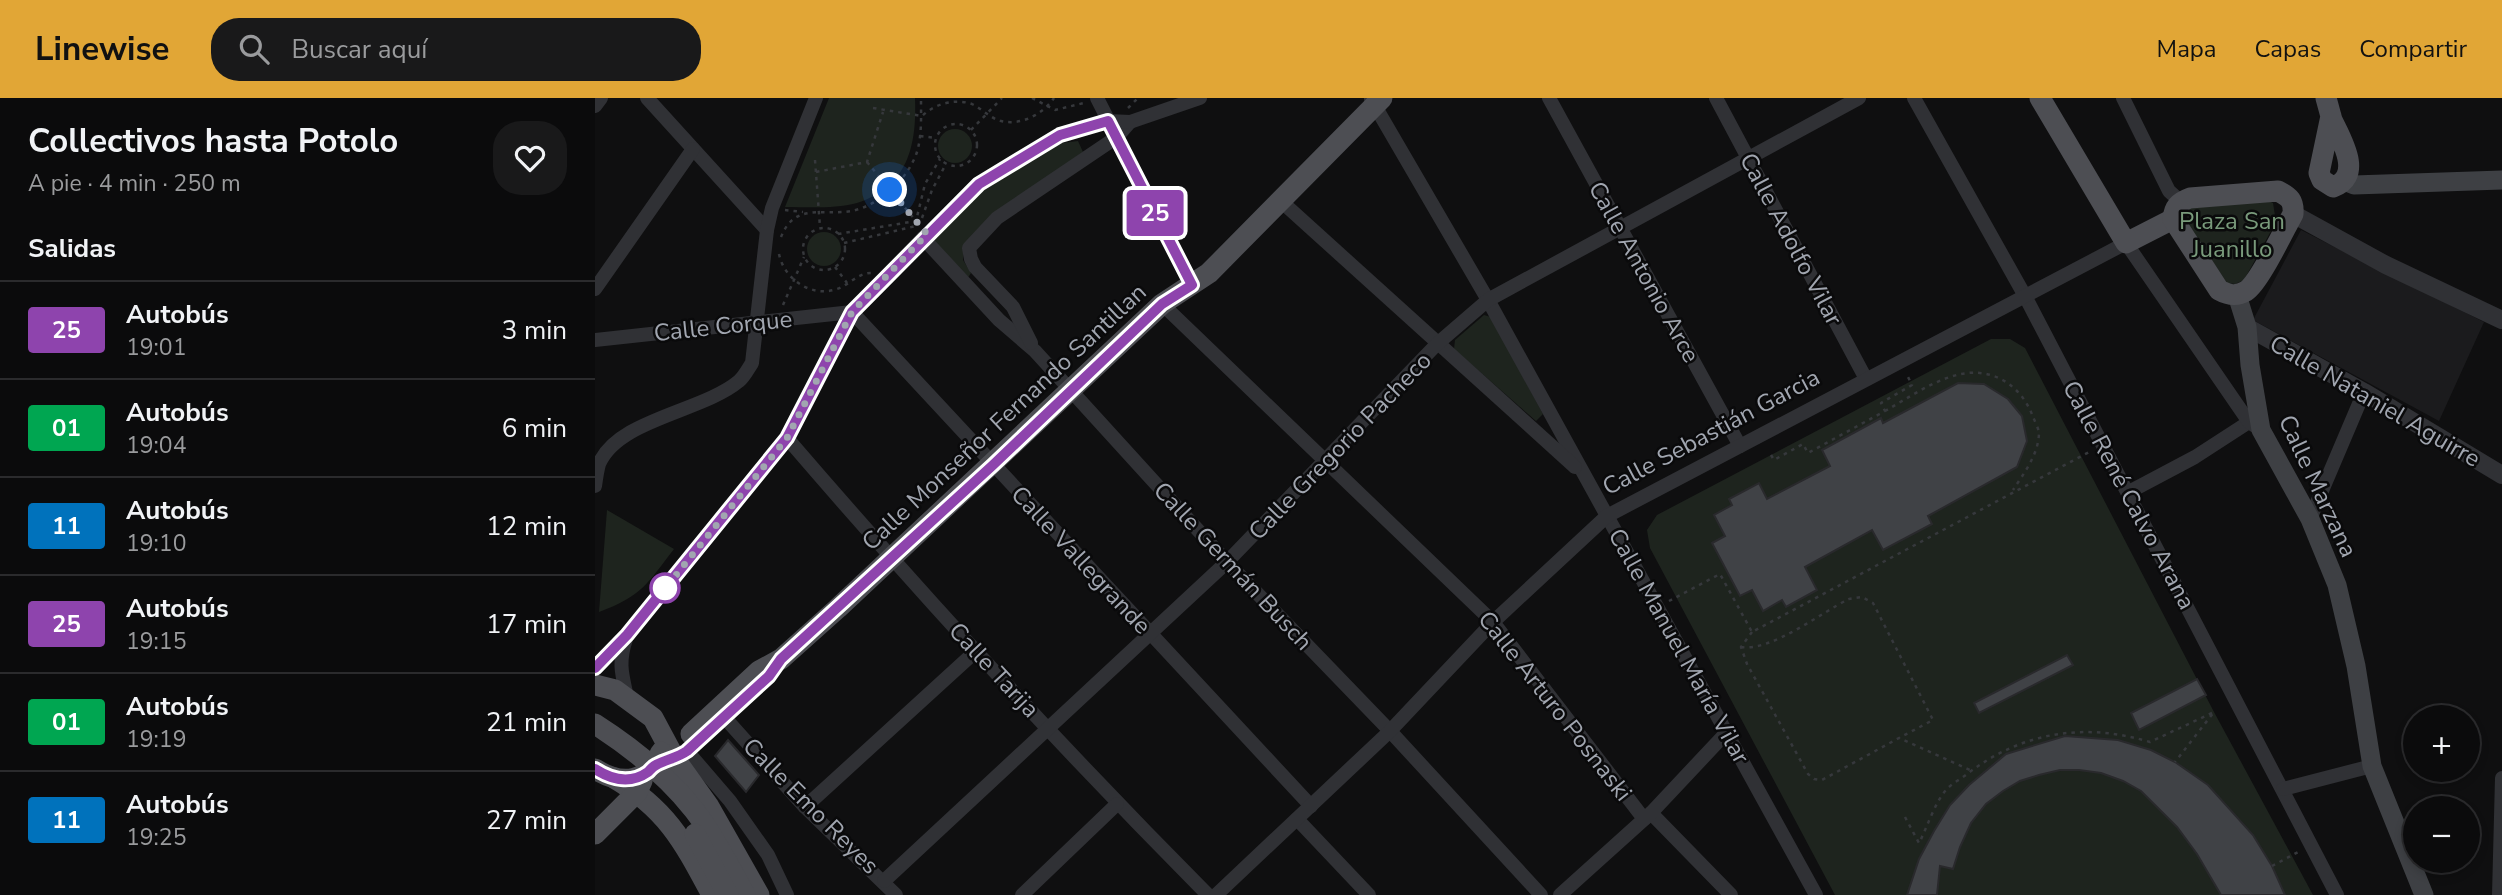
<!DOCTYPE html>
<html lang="es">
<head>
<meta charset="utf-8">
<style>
  body { margin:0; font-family:"Nunito Sans",sans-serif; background:#19191a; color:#f1f3f6; height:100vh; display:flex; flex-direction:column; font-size:26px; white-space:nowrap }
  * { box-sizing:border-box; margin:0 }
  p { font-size:23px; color:#9a9b9d }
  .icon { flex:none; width:38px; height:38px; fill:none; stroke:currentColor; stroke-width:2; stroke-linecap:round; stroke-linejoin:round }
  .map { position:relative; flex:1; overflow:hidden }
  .side { display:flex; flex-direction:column; background:#0b0b0c; width:595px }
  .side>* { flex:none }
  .badge { padding:0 14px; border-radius:5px; font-size:24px; line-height:46px }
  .controls { position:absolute; left:1808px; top:607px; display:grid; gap:14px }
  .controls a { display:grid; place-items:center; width:77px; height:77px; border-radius:50%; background:#0b0b0c; box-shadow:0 4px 10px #0003,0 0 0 2px #2b2b2d; font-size:35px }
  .you { position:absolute; width:35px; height:35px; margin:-18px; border:5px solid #fff; border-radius:50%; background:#1a73e8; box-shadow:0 0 0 10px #1a73e833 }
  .map>.badge { position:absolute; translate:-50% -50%; box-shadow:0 0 0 4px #fff }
  h2 { padding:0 28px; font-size:26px; line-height:63px }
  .round { display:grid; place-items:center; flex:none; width:74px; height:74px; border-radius:28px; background:#19191a }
  .head { display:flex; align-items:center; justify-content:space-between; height:119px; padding:0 28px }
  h1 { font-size:33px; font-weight:700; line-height:52px }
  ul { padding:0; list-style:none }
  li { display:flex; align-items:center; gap:21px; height:98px; padding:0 28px; border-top:2px solid #2b2b2d }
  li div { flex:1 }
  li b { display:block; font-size:26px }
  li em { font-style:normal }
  li .badge { min-width:77px; font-weight:700; text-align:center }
  header { display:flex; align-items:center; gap:42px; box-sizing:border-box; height:98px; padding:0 35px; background:#e1a636; color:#111 }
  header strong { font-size:33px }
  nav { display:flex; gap:38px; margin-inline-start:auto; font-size:24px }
  .search { width:490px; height:63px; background:#19191a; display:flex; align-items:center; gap:18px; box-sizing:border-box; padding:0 24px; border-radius:28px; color:#9a9b9d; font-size:26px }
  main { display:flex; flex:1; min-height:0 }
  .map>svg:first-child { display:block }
</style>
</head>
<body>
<header>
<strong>Linewise</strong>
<div class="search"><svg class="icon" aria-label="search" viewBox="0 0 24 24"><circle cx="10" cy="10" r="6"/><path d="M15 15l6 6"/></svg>Buscar aquí</div>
<nav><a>Mapa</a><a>Capas</a><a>Compartir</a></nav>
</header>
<main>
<section class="side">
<div class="head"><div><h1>Collectivos hasta Potolo</h1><p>A pie · 4 min · 250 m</p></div><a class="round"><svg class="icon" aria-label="heart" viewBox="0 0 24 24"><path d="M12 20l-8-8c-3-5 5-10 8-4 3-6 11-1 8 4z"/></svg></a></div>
<h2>Salidas</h2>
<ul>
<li><span class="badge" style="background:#8e44ad;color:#fff">25</span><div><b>Autobús</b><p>19:01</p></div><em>3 min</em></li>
<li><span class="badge" style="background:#00a651;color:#fff">01</span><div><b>Autobús</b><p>19:04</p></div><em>6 min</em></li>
<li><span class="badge" style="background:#0072bc;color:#fff">11</span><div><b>Autobús</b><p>19:10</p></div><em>12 min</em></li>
<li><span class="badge" style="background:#8e44ad;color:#fff">25</span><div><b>Autobús</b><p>19:15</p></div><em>17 min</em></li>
<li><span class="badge" style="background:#00a651;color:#fff">01</span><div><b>Autobús</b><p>19:19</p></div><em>21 min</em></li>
<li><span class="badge" style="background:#0072bc;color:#fff">11</span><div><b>Autobús</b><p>19:25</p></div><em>27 min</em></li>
</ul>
</section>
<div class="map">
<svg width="1907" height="797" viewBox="0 0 1907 797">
  <rect width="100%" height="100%" fill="#0f0f10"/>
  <path fill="#1b1b1d" d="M1706,132L1889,224L1844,323L1658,222Z"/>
  <g fill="#1e241e">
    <path d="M234,0H320C322,47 313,89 262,105C239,111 213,109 190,109Z"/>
    <circle cx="360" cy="48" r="17"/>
    <path d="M483,43L488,54L369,146L368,162L376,175L372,181L339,144L342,135L387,93L466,45Z"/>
    <path d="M1667,100L1678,105L1681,124L1649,182L1640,186L1632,185L1593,127L1592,114L1596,108Z"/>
    <circle cx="229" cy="151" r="17"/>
    <path d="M889,217L896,219L948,316L941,323L859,251L860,242Z"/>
    <path d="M1396,241H1415L1430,250L1619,614L1718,797H1240L1055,450L1052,432L1062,417Z"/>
    <path d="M12,412L79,451C52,486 47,498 4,514Z"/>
  </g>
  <g fill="#404246" stroke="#29292c" stroke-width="2">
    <path d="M1363,285L1389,286L1413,301L1427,318L1432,343L1422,369L1333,418L1337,426L1288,452L1277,432L1210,469L1222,492L1191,509L1187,502L1168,513L1157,492L1145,498L1117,445L1130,438L1119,417L1137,407L1134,401L1164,385L1172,401L1235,368L1227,352L1286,320L1288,325Z"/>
    <path d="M1472,557L1478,567L1384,615L1379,605Z"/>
    <path d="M1602,581L1611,597L1544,632L1536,615Z"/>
    <path d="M1470,638L1523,642L1556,652L1580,664L1613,687L1658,737L1677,768L1690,797H1626L1602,756L1582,729L1546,693L1528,683L1506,675L1484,672H1465L1444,677L1425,683L1408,693L1391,706L1376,725L1365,749L1358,771L1345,768L1342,797H1312L1324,761L1339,733L1355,707L1374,687L1411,656Z"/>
    <path d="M133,642L164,677L151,694L120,658Z"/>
  </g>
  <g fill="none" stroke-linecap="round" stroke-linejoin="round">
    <g stroke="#36383c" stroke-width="2.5" stroke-dasharray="3.5 5" stroke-linecap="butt">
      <path d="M437,0L460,12L489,5"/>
      <path d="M278,10L327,18C340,6 359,0 377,6C387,11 395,20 406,23C426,28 448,16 459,0"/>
      <path d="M533,10L543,0"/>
      <circle cx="361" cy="47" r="21"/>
      <path d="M376,32L407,0"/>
      <path d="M325,38L341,40"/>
      <path d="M220,62L225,129"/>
      <path d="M272,64L321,123"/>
      <path d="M221,74L272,64L288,14"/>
      <path d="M190,112L208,114"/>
      <path d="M327,120L337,92L351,66"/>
      <circle cx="229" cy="151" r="21"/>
      <path d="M243,136L321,123L330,86L345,61"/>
      <path d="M186,139C200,104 227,118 256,113C284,108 313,81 322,54C327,37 326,18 326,0"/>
      <path d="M249,145L321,128"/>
      <path d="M184,156C189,181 216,200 242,191C254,187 263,175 276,175"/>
      <path d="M240,169L252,185"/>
      <path d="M188,207L209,159"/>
      <path d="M1290,313C1315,299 1344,278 1373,275C1403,272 1428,291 1438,319C1440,323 1443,330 1444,334C1444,356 1429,375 1418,392"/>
      <path d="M1176,357L1179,362L1208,346L1213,355L1290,313L1286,305L1317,287L1311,275"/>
      <path d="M1074,503L1125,476L1157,534L1496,353"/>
      <path d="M1157,534L1146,549L1152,566L1213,676L1219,681L1227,682L1304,640L1377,673"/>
      <path d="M1146,549C1176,554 1227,514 1254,501L1267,499L1278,505L1338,622L1304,640"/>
      <path d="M1310,719L1324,745C1332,730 1340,704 1351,692C1356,686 1366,681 1372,676C1427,634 1489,624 1555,644L1619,614L1580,664"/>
      <path d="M1677,768L1705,753"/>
    </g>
    <g stroke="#303135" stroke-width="14">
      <path d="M52,0L172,132"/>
      <path d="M502,0L597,187"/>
      <path d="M954,0L1145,348"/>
      <path d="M1121,0L1271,281"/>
      <path d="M1319,0L1430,198L1742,797"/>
      <path d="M1528,0L1574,93L1585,103"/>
      <path d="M776,1L893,202L1221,797"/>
      <path d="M0,8L6,0"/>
      <path d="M687,104L980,369"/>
      <path d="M328,140L404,222L440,253L632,464L795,633L946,797"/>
      <path d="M0,191L98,51"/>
      <path d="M567,206L898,524L1049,721"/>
      <path d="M257,214L716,708"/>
      <path d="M0,242L257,214"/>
      <path d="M436,245L418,209L380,169L376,161L374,150L402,120L522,39L535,24"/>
      <path d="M192,340C327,497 467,650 613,797"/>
      <path d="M0,388C1,381 2,373 4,366C23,321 107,314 144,283C149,279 153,271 157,265L172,132L177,110L221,0"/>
      <path d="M1534,394L1600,359L1654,324"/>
      <path d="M1715,421L1769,294"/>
      <path d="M31,541C23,565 27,576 32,599"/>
      <path d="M0,570L32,537L192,340L257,214L328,140L384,86L465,37L513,23L535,24L605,0"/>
      <path d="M130,620L210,709L301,797"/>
      <path d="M92,653L135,703L173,757L192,797"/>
      <path d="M1688,691L1777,668"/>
      <path d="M210,709L381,553"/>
      <path d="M1056,715L1136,797"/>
      <path d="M702,721L774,797"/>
      <path d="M289,783L632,464L842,246L893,202L1264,0"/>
      <path d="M427,797L522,706"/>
      <path d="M621,797L795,633L898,524L1012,418L1531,145L1654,324L1666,332"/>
      <path d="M965,797L1056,715L1133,633"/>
      <path d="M1904,797L1907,680"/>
    </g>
    <g stroke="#303135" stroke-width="18">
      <path d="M1698,116L1791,167L1907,222"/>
      <path d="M1652,229L1769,294L1907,377"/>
    </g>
    <g stroke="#3e4044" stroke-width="19">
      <path d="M1749,83L1759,87L1907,82"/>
      <path d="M1642,197L1652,229L1655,267L1666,332L1715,421L1742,487L1761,568L1777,668L1829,797"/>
    </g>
    <g stroke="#4d4e53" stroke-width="21">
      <path d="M1445,0L1531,145L1578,121"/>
      <path d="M1731,0C1733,7 1735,15 1737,22C1746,41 1769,78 1738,89L1727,82L1724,75L1736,18"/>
      <path d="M1683,93C1695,99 1699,103 1698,116C1689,132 1664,185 1651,193C1641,199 1633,197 1624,192L1578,121C1579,109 1584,104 1595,100Z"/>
      <path d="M0,587L20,592L58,620L80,661L113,707L164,797"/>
      <path d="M96,636L164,573L186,561L243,510L567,206L614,175L787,0"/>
      <path d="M0,671C27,688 53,685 66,654"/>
      <path d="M19,680C73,712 89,745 117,797"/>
      <path d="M0,736L42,694L47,683"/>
    </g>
    <g stroke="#4d4e53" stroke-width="21">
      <path d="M0,626C36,649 73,679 99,712C119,738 134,768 150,797"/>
      <path d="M100,736L133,797"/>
    </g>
  </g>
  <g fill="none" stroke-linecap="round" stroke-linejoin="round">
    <g stroke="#fff" stroke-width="16">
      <path id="line" d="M0,570L32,537L192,340L257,214L384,86L465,37L513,23L597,187L567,206L398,367L186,561L174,578L92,653C82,660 72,661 61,667C57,669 56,671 53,674C36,686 17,682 0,671"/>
    </g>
    <use href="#line" stroke="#8e44ad" stroke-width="10"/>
    <path stroke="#a1a6b0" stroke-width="7" stroke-dasharray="0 12.6" d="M70,490L64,498L192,340L257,214L332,136L295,92"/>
  </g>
  <circle fill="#fff" stroke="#8e44ad" stroke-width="3.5" cx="70" cy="490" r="14"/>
  <g text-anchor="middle" stroke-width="5" stroke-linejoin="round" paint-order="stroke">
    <g font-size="24" fill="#799a7b" stroke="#0a0a0b">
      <text x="1637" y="131">Plaza San<tspan x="1637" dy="28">Juanillo</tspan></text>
    </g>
    <g font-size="24" fill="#a1a6b0" stroke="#0a0a0b">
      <text transform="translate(1196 141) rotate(62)" y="8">Calle Adolfo Vilar</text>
      <text transform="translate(1049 174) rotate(61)" y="8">Calle Antonio Arce</text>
      <text transform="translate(128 228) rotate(-6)" y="8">Calle Corque</text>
      <text transform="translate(1780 303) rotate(30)" y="8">Calle Nataniel Aguirre</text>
      <text transform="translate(409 319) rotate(-43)" y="8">Calle Monseñor Fernando Santillan</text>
      <text transform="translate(1116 334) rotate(-28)" y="8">Calle Sebastián Garcia</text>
      <text transform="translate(745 348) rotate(-46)" y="8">Calle Gregorio Pacheco</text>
      <text transform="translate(1723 388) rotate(65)" y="8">Calle Marzana</text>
      <text transform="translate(1534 397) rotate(62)" y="8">Calle René Calvo Arana</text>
      <text transform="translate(486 462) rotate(47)" y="8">Calle Vallegrande</text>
      <text transform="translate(638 468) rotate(47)" y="8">Calle Germán Busch</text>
      <text transform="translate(1084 548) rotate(61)" y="8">Calle Manuel María Vilar</text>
      <text transform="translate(399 572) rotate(47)" y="8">Calle Tarija</text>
      <text transform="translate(960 608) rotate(52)" y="8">Calle Arturo Posnaski</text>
      <text transform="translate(216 708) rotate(45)" y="8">Calle Emo Reyes</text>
    </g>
  </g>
</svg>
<div class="controls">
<a>+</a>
<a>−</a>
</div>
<div class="you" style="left:295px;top:92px"></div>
<b class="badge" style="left:560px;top:115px;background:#8e44ad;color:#fff">25</b>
</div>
</main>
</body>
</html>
